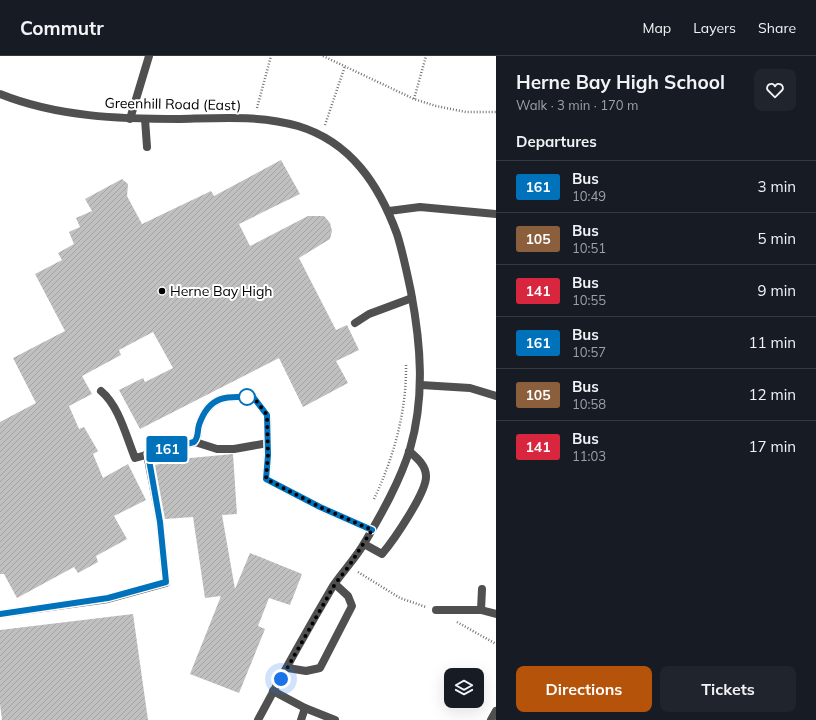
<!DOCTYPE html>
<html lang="en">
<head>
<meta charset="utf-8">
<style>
  body { margin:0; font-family:Mulish,sans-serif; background:#20242c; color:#f1f3f6; height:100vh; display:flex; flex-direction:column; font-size:15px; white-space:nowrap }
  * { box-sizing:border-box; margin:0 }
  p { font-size:13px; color:#9ea1a6 }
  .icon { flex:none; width:22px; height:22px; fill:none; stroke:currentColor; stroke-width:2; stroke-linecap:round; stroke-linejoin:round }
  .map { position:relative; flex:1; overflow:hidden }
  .panel { display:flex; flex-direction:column; background:#171b24; width:320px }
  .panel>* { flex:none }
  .badge { padding:0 8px; border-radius:3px; font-size:14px; line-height:26px }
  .buttons { position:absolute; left:444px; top:612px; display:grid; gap:8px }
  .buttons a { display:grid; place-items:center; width:40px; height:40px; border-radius:8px; background:#171b24; box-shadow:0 4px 16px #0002; font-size:20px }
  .you { position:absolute; width:20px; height:20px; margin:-10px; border:3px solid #fff; border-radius:50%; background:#1a73e8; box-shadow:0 0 0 6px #1a73e833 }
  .map>.badge { position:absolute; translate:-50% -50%; box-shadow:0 0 0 2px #fff }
  h2 { padding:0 20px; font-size:15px; line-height:36px }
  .round { display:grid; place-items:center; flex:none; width:42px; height:42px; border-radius:8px; background:#20242c }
  .headline { display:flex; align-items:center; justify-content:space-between; height:68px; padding:0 20px }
  h1 { font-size:19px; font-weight:700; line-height:30px }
  .action { display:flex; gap:8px; margin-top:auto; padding:8px 20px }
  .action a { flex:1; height:46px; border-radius:8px; background:#b45309; color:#fff; font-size:16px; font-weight:700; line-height:46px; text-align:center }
  .action a+a { background:#20242c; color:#f1f3f6 }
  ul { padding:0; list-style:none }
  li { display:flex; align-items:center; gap:12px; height:52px; padding:0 20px; border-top:1px solid #363941 }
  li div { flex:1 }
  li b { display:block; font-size:15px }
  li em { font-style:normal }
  li .badge { min-width:44px; font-weight:700; text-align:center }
  header { display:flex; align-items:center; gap:24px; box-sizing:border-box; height:56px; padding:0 20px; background:#171b24; border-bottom:1px solid #363941 }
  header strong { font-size:19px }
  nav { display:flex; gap:22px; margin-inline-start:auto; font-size:14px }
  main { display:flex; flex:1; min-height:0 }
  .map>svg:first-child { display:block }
</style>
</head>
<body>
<header>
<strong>Commutr</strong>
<nav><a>Map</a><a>Layers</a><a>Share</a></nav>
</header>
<main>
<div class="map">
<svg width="496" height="664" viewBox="0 0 496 664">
  <defs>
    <pattern id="building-hatch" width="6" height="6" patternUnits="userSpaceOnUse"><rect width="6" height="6" fill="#c0c0c0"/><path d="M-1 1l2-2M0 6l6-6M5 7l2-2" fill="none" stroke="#a3a3a3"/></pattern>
  </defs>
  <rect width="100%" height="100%" fill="#fff"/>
  <g fill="url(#building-hatch)">
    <path d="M281,104L300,138L239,168L250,190L308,160H324L330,167L332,175L330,183L299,202L336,274L347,269L359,294L336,305L348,327L303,351L279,302L140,373L119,334L143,322L145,326L173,312L153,276L119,294L121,299L82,320L92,338L69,350L79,373L84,371L98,395L93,398L103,422L128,408L146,444L114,460L127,483L96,500L98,506L78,517L74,511L17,542L4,518H0V366L36,347L13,302L65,275L35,218L62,204L58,197L74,188L69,176L80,171L76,162L92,155L85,143L122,123L128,128L127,140L142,168L211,135L214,140Z"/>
    <path d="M233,398L237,458L222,459L235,533L250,497L302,518L290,549L269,542L258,570L265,573L239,637L190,618L221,540L205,542L193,461L165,463L155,409L159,408V405Z"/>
    <path d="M133,558L148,664H2L0,648V574Z"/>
  </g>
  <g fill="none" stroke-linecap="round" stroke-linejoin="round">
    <g stroke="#727272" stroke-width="2.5" stroke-dasharray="1 2" stroke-linecap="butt">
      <path d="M323,0L414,43L436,50L466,56H496"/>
      <path d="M414,43L426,0"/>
      <path d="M257,52L271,0"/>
      <path d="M325,69L345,10"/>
      <path d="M374,443C394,401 407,354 406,307"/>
      <path d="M358,516L400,542L426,551"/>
      <path d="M457,566L496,588"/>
    </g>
    <g stroke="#505050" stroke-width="8">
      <path d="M130,63L149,0"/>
      <path d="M145,63L147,91"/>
      <path d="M355,267L369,258L412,242"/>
      <path d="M101,335C119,350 126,380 135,402L195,386C199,381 197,375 199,369C209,339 228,339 254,342L267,359L268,399L266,423L320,451L372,474"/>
      <path d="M195,386L217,393H234L268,387"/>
      <path d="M0,558L108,543L166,527L160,466L147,398"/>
    </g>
    <g stroke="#505050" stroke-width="8">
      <path d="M389,155L420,151L496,158"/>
      <path d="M421,329L470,332L496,340"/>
      <path d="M364,488L382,498C393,485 427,436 426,420C426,409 416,401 409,395"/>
      <path d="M436,554H481L496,558"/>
      <path d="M481,554L482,533"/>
      <path d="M288,612L306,615L320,612L352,550L348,540L335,528"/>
      <path d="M273,635L305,652L335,664"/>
      <path d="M301,664L305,652"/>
      <path d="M491,664L496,655"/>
    </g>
    <path stroke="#505050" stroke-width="8" d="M0,38C57,61 120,63 180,63C219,62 260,59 298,70C351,86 379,129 397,178C403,197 407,217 411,236C421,289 425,341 410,393C400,425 382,457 365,486C356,502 343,515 333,530C307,574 282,619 258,664"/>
  </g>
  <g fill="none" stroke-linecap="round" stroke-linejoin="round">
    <g stroke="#fff" stroke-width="9">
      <path id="line" d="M0,558L108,542L166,526L160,466L148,398L194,386C199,381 197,375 199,369C209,339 228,339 254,342L267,359L268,399L266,423L320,451L372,474"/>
    </g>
    <use href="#line" stroke="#0072bc" stroke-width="6"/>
    <path stroke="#000" stroke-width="4" stroke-dasharray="0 7.2" d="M247,341H242L254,342L267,359L268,399L266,423L320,451L372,474L349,510L335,528L281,623"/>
  </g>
  <circle fill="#000" stroke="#fff" stroke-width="1.5" cx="162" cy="235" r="4"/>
  <circle fill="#fff" stroke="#0072bc" stroke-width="2" cx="247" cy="341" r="8"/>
  <g text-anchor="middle" stroke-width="4" stroke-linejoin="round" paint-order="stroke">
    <g font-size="14" fill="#000" stroke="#fff">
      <text transform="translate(173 48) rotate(1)" y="5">Greenhill Road (East)</text>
    </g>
    <g font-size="14" fill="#000" stroke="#fff" text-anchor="start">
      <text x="170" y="240">Herne Bay High</text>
    </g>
  </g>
</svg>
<div class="buttons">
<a><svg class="icon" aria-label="layers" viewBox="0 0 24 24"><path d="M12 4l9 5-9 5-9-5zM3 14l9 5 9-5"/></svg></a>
</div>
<div class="you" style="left:281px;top:623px"></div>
<b class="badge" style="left:167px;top:393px;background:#0072bc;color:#fff">161</b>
</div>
<section class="panel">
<div class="headline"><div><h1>Herne Bay High School</h1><p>Walk · 3 min · 170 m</p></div><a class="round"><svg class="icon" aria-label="heart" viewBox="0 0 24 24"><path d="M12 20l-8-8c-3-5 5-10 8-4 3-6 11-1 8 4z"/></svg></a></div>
<h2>Departures</h2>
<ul>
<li><span class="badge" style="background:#0072bc;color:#fff">161</span><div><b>Bus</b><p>10:49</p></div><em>3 min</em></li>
<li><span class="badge" style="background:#8b5e3c;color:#fff">105</span><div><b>Bus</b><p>10:51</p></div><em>5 min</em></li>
<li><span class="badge" style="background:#d7263d;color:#fff">141</span><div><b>Bus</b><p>10:55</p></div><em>9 min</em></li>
<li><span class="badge" style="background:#0072bc;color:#fff">161</span><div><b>Bus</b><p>10:57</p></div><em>11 min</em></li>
<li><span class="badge" style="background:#8b5e3c;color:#fff">105</span><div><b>Bus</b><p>10:58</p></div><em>12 min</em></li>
<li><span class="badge" style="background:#d7263d;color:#fff">141</span><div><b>Bus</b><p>11:03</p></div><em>17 min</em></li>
</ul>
<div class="action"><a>Directions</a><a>Tickets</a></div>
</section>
</main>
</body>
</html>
